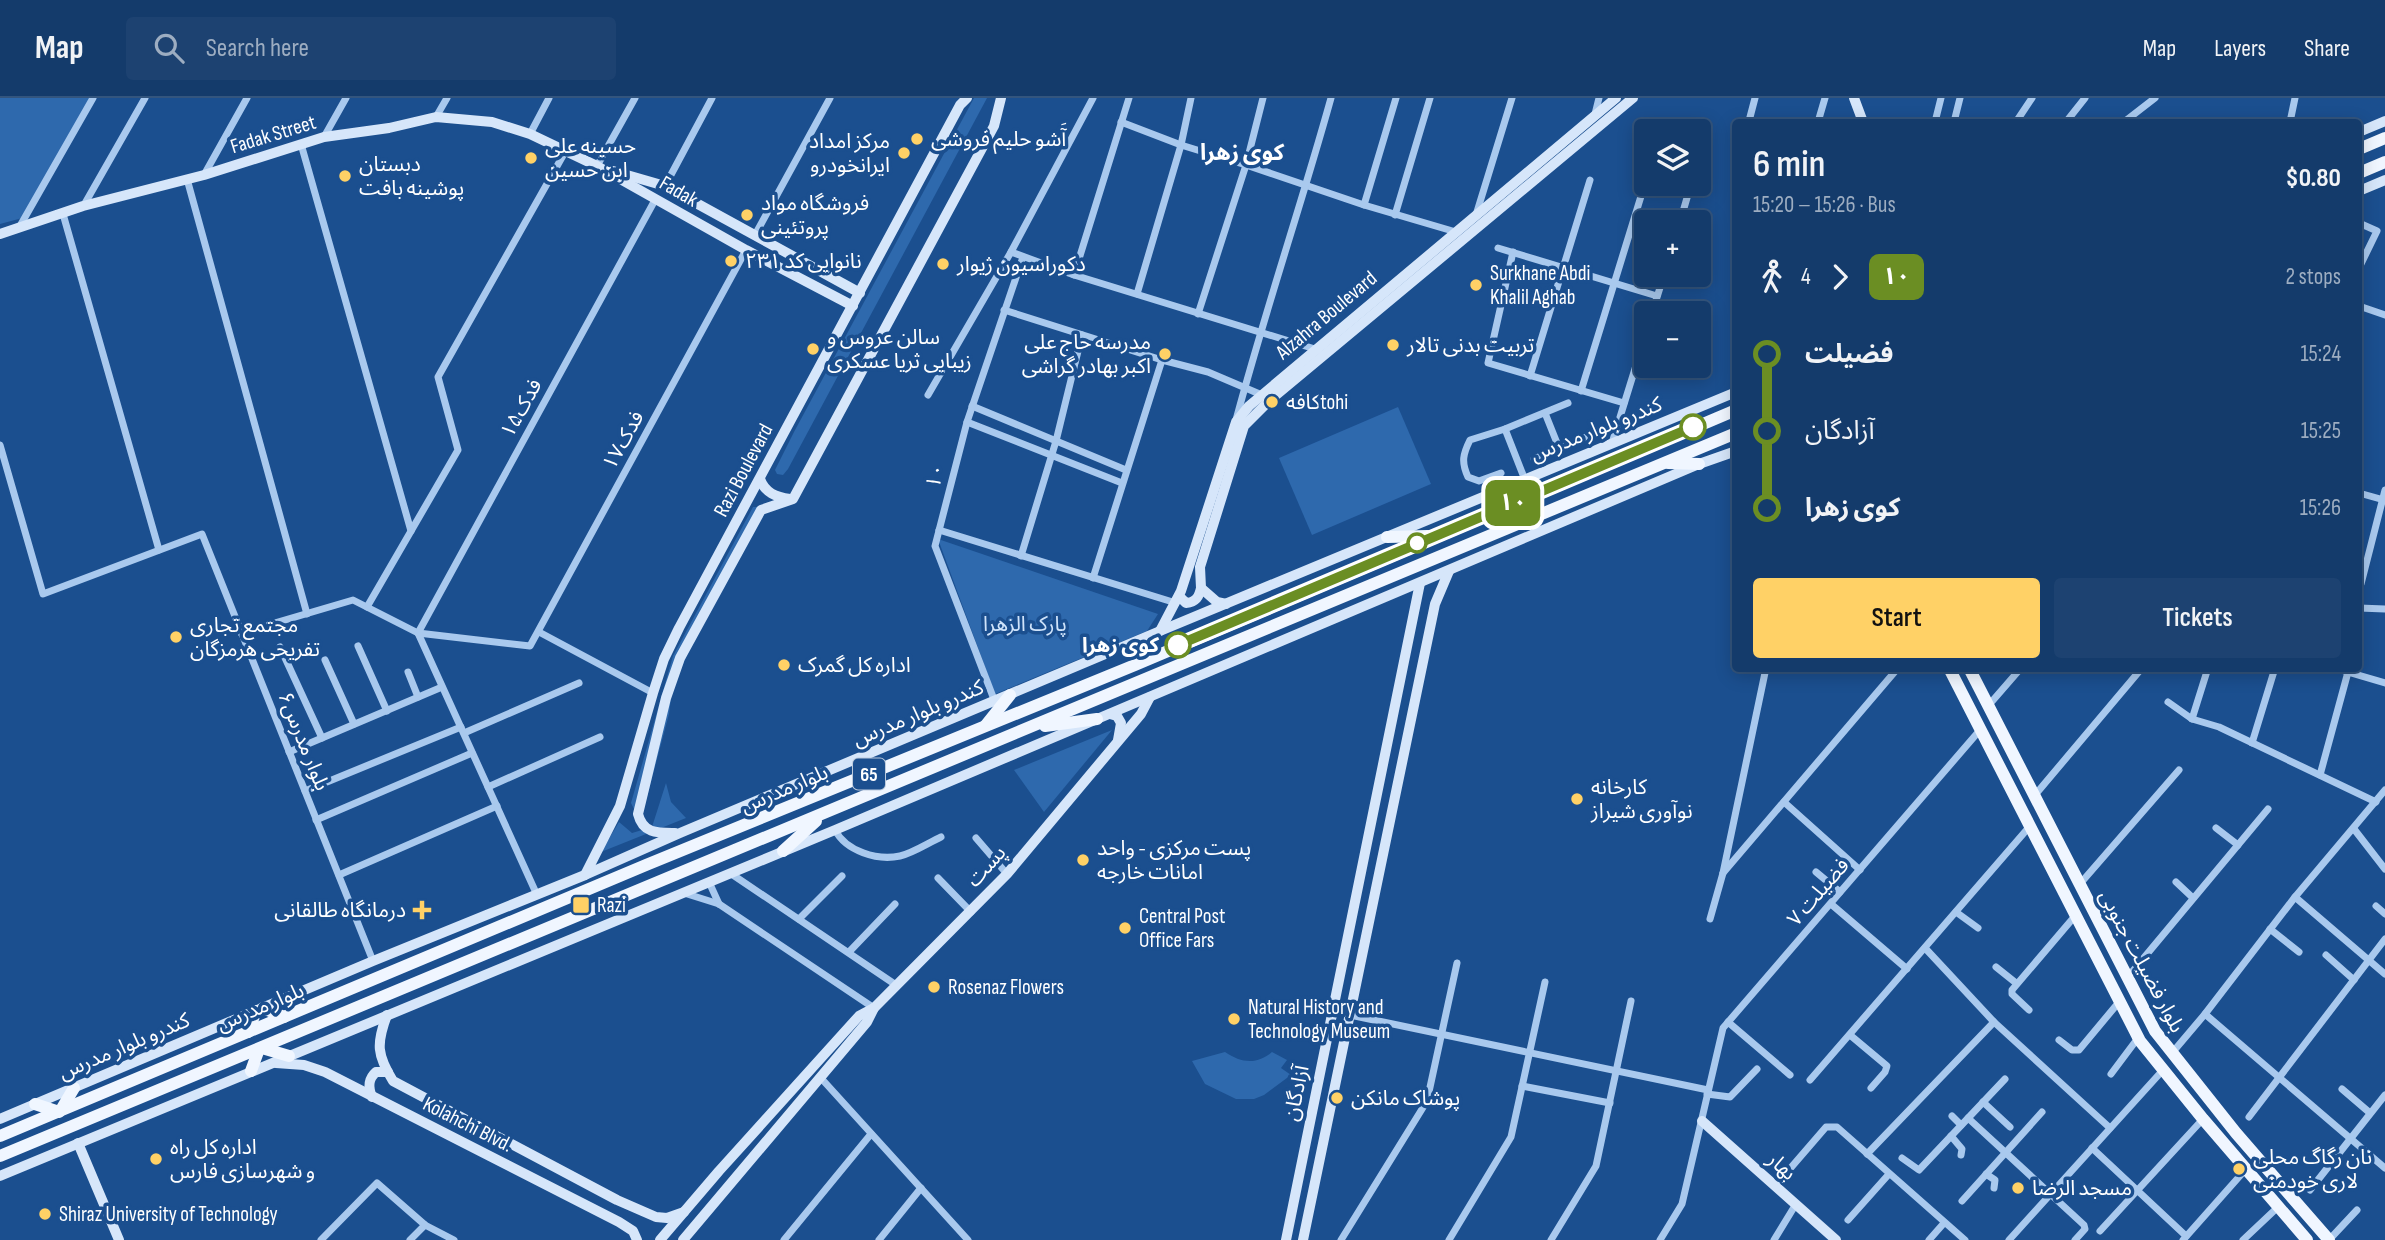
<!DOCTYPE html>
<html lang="en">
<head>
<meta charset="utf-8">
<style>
  body { margin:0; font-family:"Sofia Sans Condensed","Noto Sans Arabic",sans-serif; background:#1d4271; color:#f1f3f6; height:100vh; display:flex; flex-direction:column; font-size:26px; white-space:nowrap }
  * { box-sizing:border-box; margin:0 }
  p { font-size:23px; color:#9dadc1 }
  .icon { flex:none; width:38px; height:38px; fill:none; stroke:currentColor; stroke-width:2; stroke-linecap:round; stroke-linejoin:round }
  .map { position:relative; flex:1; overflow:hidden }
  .details { position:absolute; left:1732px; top:21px; width:630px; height:553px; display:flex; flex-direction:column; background:#143b6b; border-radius:7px; box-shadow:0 4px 18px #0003,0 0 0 2px #33557e }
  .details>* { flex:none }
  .badge { padding:0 14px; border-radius:10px; font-size:24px; line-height:46px }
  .fabs { position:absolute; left:1634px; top:21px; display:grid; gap:14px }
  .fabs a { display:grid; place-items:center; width:77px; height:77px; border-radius:7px; background:#143b6b; box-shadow:0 4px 18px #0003,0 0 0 2px #33557e; font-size:35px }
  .map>.badge { position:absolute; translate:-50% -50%; box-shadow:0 0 0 4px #fff }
  .legs { display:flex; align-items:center; gap:10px; height:77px; padding:0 21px; font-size:23px }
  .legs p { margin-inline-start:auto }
  .summary { display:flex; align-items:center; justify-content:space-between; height:119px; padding:0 21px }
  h1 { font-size:38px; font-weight:600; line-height:52px }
  .cta { display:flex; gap:14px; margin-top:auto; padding:14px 21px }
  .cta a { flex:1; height:80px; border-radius:7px; background:#ffd166; color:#111; font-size:28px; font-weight:600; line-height:80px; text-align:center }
  .cta a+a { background:#1d4271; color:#f1f3f6 }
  ul { padding:0 21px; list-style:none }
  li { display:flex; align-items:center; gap:24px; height:77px; font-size:26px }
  li i { display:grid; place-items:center; width:10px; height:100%; margin:0 9px; background:currentColor }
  li i::after { content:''; width:18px; height:18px; margin:-9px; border:5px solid; border-radius:50%; background:#143b6b }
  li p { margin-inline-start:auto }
  li:first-child i { background:linear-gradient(#0000 50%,currentColor 0) }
  li:last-child i { background:linear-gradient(currentColor 50%,#0000 0) }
  header { display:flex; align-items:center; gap:42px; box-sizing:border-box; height:98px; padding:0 35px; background:#143b6b; border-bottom:2px solid #33557e }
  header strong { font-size:33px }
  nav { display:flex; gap:38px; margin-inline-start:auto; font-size:24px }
  .search { width:490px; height:63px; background:#1d4271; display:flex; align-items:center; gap:18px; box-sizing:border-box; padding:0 24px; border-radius:7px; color:#9dadc1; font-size:26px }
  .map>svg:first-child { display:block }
</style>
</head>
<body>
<header>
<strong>Map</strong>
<div class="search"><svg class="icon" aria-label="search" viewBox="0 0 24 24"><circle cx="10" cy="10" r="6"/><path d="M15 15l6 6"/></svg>Search here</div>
<nav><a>Map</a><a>Layers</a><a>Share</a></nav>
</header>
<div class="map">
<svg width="2385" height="1142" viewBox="0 0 2385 1142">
  <rect width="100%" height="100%" fill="#1b4f8f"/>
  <g fill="#2e69ad">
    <path d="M0,0H92L26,119L0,126Z"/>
    <path d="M974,0H987L788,371L783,377L777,376L775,372L794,334Z"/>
    <path d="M1398,309L1431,386L1312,437L1279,360Z"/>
    <path d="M753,409H759L699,530L672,591L669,616L644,710L640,712L634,711L631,705L673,558Z"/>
    <path d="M938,441L1158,516L1147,533L995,596Z"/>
    <path d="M1112,632L1044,714L1014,672Z"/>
    <path d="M666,685L671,704L686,720L601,754L619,724L632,735L652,729Z"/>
    <path d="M1225,954C1241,965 1257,967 1272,954L1287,962L1281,970L1291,977L1264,997L1254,1001H1236L1205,986L1192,963Z"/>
  </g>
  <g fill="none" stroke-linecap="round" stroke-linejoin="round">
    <g stroke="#a9c9ee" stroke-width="7">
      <path d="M1595,16L1599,0"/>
      <path d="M436,19L447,0"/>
      <path d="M1749,23L1755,0"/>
      <path d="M1121,24L1181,47L1246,67L1364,107L1456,134"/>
      <path d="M1818,24L1825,0"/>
      <path d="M1935,24L1941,0"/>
      <path d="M1954,24L1960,0"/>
      <path d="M2016,24L2032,0"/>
      <path d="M2066,24L2085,0"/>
      <path d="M2124,24L2155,0"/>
      <path d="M2290,24L2295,0"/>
      <path d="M530,36L549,0"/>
      <path d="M324,39L346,0"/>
      <path d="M301,46L411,433"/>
      <path d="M597,68L635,0"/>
      <path d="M204,77L247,0"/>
      <path d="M187,81L307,516"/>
      <path d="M665,88L712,0"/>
      <path d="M84,107L145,0"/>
      <path d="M1364,107L1396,0"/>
      <path d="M63,116L159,452"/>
      <path d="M1395,117L1430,0"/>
      <path d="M1476,117L1512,0"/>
      <path d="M1680,124L1691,86"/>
      <path d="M2359,125L2377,133L2359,170"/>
      <path d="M20,128L93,0"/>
      <path d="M755,137L830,0"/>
      <path d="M1498,150L1657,198"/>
      <path d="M1011,154L1074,177L1315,251"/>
      <path d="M1513,154L1488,265L1624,305"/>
      <path d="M1074,177L1129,0"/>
      <path d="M1137,196L1181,47L1191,0"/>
      <path d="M2359,208L2385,217"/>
      <path d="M1004,212L1162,262L1208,274L1262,297"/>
      <path d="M1652,215L1664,177"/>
      <path d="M1198,216L1246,67L1263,0"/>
      <path d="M1530,278L1590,82"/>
      <path d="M1581,293L1642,95"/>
      <path d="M928,297L1011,154L1093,0"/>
      <path d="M972,308L1126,372"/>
      <path d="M1545,315L1559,350"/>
      <path d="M1236,322C1265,213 1301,108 1331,0"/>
      <path d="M967,324L1122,385"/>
      <path d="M1505,331L1525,382"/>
      <path d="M1612,345L1647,232"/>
      <path d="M0,347L43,496L202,436L373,863"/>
      <path d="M1534,361L1596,335"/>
      <path d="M1501,375L1479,383L1468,379C1461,364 1463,356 1470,342L1505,331L1568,305"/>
      <path d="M2359,395L2384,402"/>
      <path d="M939,432L1176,505"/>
      <path d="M1021,458L1056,343L1082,237"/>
      <path d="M1093,480L1162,262"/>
      <path d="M2361,486L2385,392"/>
      <path d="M367,509L458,352L438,279L565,54"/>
      <path d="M2359,510L2385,511"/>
      <path d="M539,534L653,595"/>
      <path d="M241,535L353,502L418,535L530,548L746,152"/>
      <path d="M418,535L655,102"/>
      <path d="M418,535L537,797"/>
      <path d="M358,548L387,613"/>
      <path d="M280,549L322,640"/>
      <path d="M325,562L354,626"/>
      <path d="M2334,570L2385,585"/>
      <path d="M408,574L418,599"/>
      <path d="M995,604L935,448L967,324L1023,159"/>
      <path d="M2168,604L2192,621L2219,629L2376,704"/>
      <path d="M1988,608L2021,570"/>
      <path d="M2192,621L2208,570"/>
      <path d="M464,635L579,585"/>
      <path d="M2252,645L2275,570"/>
      <path d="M289,654L442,589"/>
      <path d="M2320,677L2348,574"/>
      <path d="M488,689L600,639"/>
      <path d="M305,693L461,629"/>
      <path d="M2035,697L2142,570"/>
      <path d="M1784,704L1860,772"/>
      <path d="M316,722L472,655"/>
      <path d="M2216,730L2238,747"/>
      <path d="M2354,731L2385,771"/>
      <path d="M835,732C846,753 877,763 900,758C913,755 928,745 941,739"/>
      <path d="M976,740L1007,776"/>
      <path d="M1816,774L1840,794"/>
      <path d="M730,775L896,887"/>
      <path d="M1723,775L1898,570"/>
      <path d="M339,777L497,708"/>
      <path d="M938,780L971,814"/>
      <path d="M709,784L719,806"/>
      <path d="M2176,784L2193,800"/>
      <path d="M2079,787L2179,672"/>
      <path d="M684,795L719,806L874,910"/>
      <path d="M2295,799L2385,876"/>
      <path d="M1831,806L1907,871"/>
      <path d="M2376,808L2385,816"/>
      <path d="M1956,814L1978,830"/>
      <path d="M799,821L842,778"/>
      <path d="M1710,821L1723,775L1766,570"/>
      <path d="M2270,831L2299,854"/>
      <path d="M1925,850L1994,924L2110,1030"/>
      <path d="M849,854L895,806"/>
      <path d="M2326,857L2354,882"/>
      <path d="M1996,869L2016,885"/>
      <path d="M2127,880L2268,711"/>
      <path d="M2029,912L2012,896V892L2075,818"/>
      <path d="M2205,916L2385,1070"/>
      <path d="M1350,917L1708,992"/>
      <path d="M1728,924L1790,977"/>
      <path d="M1850,937L1887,968L1885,974L1871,990"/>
      <path d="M2059,942L2072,952H2079L2119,904"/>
      <path d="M2172,955L2205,916L2295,799L2385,692"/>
      <path d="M2111,976L2138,940"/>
      <path d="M820,979L968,1142"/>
      <path d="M1810,982L2030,728"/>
      <path d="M1522,988L1610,1005"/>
      <path d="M2342,991L2370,1015"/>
      <path d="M1707,996L1730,999L1757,971"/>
      <path d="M1983,1004L2010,1029"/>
      <path d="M1952,1018L1961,1027"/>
      <path d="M2249,1019L2385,841"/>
      <path d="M1968,1020L2084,1127L2085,1131L2075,1142"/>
      <path d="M1951,1038L1962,1051L1961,1057"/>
      <path d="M2092,1050L2186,1138"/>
      <path d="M1867,1056L1994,924"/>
      <path d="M1902,1060L1919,1072L2005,981"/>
      <path d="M1986,1076L1995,1082L1994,1090"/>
      <path d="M1775,1088L1826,1029H1837L1965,1142"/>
      <path d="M2310,1092L2385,997"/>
      <path d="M1962,1103L2042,1014"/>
      <path d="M1848,1122L1889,1076"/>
      <path d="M2100,1133L2203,1021"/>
      <path d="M321,1142L377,1085L425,1127L454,1142"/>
      <path d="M410,1142L425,1127"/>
      <path d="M784,1142L871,1036"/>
      <path d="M879,1142L921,1090"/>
      <path d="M1341,1142L1427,1003L1457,865"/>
      <path d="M1449,1142L1511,1039L1545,884"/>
      <path d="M1551,1142L1596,1068L1631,903"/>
      <path d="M1660,1142L1682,1106L1723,930L1980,632"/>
      <path d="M1774,1142L1796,1106"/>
      <path d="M1929,1142L1944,1125"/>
      <path d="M2009,1142L2163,972"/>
      <path d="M2183,1142L2246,1071"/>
      <path d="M2243,1142L2278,1109"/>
      <path d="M2329,1142L2357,1112"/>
    </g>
    <g stroke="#d6e6fa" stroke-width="10">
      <path d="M1854,0L1863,24"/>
      <path d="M2359,34L2385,23"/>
      <path d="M613,73L665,88L860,195"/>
      <path d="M2359,93L2385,82"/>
      <path d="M0,136L83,108L204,77L324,39L389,30L436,19L492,24L530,36L597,68L746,152L853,208"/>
      <path d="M760,381C765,395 776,399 790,401"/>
      <path d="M1179,498L1186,505C1196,504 1199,499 1201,490"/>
      <path d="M1226,506L1217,504L1201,490L1200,469L1244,328L1269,303L1633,0"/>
      <path d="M1160,533L1181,493L1236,324L1249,308L1616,0"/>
      <path d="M1110,616L1117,618L1121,625L1118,642"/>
      <path d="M675,735C658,735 643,736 638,716L666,600L680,560L761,412L793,401L994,28L1001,0"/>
      <path d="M585,777L620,708L653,595L664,561L679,530L960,7L967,0"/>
      <path d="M387,917C376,946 377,957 393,983L617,1102L656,1119L667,1120L684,1114"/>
      <path d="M276,965L304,967L325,974L619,1124L633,1133L637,1142"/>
      <path d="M372,999C368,989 368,981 376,974H388"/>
      <path d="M0,1021L373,863L585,777L680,735L1160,533L1736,294"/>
      <path d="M1702,1023L1836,1142"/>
      <path d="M78,1045L119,1142"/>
      <path d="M0,1078L835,732L1699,366L1736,353"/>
      <path d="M660,1142L719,1073L859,918L874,910"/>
      <path d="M683,1142L867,924L874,910L1007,776L1141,616L1150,599"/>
      <path d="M1286,1142L1420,485"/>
      <path d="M1303,1142L1435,506L1449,473"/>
    </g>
    <g stroke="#f0f6ff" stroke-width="12">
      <path d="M2359,51L2385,40"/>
      <path d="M2359,75L2385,64"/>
      <path d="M1668,365L1699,366"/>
      <path d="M1387,439L1428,438"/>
      <path d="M1949,570L2140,943L2203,1021L2307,1142"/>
      <path d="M1969,570L2155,933L2236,1035L2329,1142"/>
      <path d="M986,627L1010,597"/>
      <path d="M1045,628L1097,621"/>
      <path d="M783,753L816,723"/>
      <path d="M263,910L284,919"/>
      <path d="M248,934L256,913"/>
      <path d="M262,950L289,958"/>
      <path d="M251,973L259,951"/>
      <path d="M35,1006L59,1014"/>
      <path d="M61,1012L74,990"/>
      <path d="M0,1038L646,767L1135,567L1736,312"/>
      <path d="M0,1058L1736,335"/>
    </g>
  </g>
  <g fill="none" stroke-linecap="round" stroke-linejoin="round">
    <g stroke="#fff" stroke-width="16">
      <path id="line-1" d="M1178,547L1693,329"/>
    </g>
    <use href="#line-1" stroke="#6b8e23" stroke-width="10"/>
  </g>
  <g fill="#ffd166" stroke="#1b4f8f" stroke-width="2.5">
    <circle cx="917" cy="41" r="7"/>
    <circle cx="904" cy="55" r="7"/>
    <circle cx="531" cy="60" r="7"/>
    <circle cx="345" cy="78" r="7"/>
    <circle cx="747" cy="117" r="7"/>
    <circle cx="731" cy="163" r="7"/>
    <circle cx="943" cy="166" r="7"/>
    <circle cx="1476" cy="187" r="7"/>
    <circle cx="1393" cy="247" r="7"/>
    <circle cx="813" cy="251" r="7"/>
    <circle cx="1165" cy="256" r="7"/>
    <circle cx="1272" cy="304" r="7"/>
    <circle cx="176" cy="539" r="7"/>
    <circle cx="784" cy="567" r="7"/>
    <circle cx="1577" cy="701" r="7"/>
    <circle cx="1083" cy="762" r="7"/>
    <rect x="572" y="798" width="18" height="18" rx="3.5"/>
    <path d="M418.5 801.5h7v7h7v7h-7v7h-7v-7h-7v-7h7z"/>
    <circle cx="1125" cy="830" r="7"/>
    <circle cx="934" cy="889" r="7"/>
    <circle cx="1234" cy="921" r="7"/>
    <circle cx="1337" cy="1000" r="7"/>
    <circle cx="156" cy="1061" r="7"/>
    <circle cx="2239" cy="1071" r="7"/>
    <circle cx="2018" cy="1090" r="7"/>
    <circle cx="45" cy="1116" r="7"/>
  </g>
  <g fill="#fff" stroke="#6b8e23" stroke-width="3.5">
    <circle cx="1693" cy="329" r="12"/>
    <circle cx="1417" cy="445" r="9"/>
    <circle cx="1178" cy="547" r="12"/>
  </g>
  <g text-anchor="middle" stroke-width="7" stroke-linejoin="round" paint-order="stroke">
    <rect fill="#1b4f8f" stroke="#bbcadd" stroke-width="2" x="853" y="660.5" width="32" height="31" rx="5"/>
    <g font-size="19" font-weight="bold" fill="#fff">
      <text x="869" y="683">65</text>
    </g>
    <g font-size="21" fill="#fff" stroke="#1b4f8f">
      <text transform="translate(273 36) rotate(-17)" y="7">Fadak Street</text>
      <text transform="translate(679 93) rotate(30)" y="7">Fadak</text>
      <text transform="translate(1326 217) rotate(-40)" y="7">Alzahra Boulevard</text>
      <text transform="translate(521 310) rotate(-61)" y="7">فدک۱۵</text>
      <text transform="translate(1596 331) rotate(-22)" y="7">کندرو بلوار مدرس</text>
      <text transform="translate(623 342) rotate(-61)" y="7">فدک۱۷</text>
      <text transform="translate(743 372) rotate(-62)" y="7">Razi Boulevard</text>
      <text transform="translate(935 378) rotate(-75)" y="7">۱۰</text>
      <text transform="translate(918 615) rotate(-23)" y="7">کندرو بلوار مدرس</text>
      <text transform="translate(304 643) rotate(68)" y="7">بلوار مدرس۶</text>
      <text transform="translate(784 691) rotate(-23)" y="7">بلوار مدرس</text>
      <text transform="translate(986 768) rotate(-48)" y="7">پست</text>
      <text transform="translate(1818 794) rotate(-49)" y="7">فضیلت ۷</text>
      <text transform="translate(2142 863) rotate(62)" y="7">بلوار فضیلت جنوبی</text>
      <text transform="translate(260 909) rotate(-23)" y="7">بلوار مدرس</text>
      <text transform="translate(124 948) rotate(-23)" y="7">کندرو بلوار مدرس</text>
      <text transform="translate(1296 995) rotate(-78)" y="7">آزادگان</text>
      <text transform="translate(468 1026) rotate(27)" y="7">Kolahchi Blvd.</text>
      <text transform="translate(1782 1068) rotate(42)" y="7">بهار</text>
    </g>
    <g font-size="21" fill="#fff" stroke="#1b4f8f" text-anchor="start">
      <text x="931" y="48">آَشو حلیم فروشی</text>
      <text x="890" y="50" text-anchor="end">مرکز امداد<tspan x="890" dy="24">ایرانخودرو</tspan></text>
      <text x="545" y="55">حسینه علی<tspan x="545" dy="24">ابن حسین</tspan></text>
      <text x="359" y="73">دبستان<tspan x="359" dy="24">پوشینه بافت</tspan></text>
      <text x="761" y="112">فروشگاه مواد<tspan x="761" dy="24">پروتئینی</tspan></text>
      <text x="745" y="170">نانوایی کد ۲۳۱</text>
      <text x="957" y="173">دکوراسیون ژیوار</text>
      <text x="1490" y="182">Surkhane Abdi<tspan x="1490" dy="24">Khalil Aghab</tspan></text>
      <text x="827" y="246">سالن عروس و<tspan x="827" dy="24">زیبایی ثریا عسکری</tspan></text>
      <text x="1151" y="251" text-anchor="end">مدرسه حاج علی<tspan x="1151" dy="24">اکبر بهادر گراشی</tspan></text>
      <text x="1407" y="254">تربیت بدنی تالار</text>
      <text x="1286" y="311">کافهtohi</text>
      <text x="190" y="534">مجتمع تجاری<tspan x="190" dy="24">تفریحی هرمزگان</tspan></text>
      <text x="798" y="574">اداره کل گمرک</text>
      <text x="1591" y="696">کارخانه<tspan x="1591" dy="24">نوآوری شیراز</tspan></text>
      <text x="1097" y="757">پست مرکزی - واحد<tspan x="1097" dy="24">امانات خارجه</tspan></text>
      <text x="597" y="814">Razi</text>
      <text x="406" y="819" text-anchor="end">درمانگاه طالقانی</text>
      <text x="1139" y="825">Central Post<tspan x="1139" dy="24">Office Fars</tspan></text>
      <text x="948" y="896">Rosenaz Flowers</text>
      <text x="1248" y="916">Natural History and<tspan x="1248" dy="24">Technology Museum</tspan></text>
      <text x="1351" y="1007">پوشاک مانکن</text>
      <text x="170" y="1056">اداره کل راه<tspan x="170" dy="24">و شهرسازی فارس</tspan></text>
      <text x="2253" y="1066">نان رگاگ محلی<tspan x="2253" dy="24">لاری خودمنی</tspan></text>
      <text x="2032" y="1097">مسجد الرضا</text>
      <text x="59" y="1123">Shiraz University of Technology</text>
    </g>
    <g font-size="21" fill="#cfe3fa" stroke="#1b4f8f">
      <text x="1025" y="533">پارک الزهرا</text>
    </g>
    <g font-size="21" font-weight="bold" fill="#fff" stroke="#1b4f8f" text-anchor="end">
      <text x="1159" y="554">کوی زهرا</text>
    </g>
    <g font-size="23" font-weight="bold" fill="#fff" stroke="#1b4f8f">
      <text x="1242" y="62">کوی زهرا</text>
    </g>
  </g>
</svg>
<div class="fabs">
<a><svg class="icon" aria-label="layers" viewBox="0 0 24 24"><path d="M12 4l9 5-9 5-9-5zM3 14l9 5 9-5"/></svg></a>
<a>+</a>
<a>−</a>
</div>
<b class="badge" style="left:1513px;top:405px;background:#6b8e23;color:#fff">۱۰</b>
<section class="details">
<div class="summary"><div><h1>6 min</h1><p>15:20 – 15:26 · Bus</p></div><b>$0.80</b></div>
<div class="legs"><svg class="icon" aria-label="walk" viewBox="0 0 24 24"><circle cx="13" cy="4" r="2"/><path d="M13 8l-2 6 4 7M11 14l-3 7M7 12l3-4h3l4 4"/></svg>4<svg class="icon" aria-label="forward" viewBox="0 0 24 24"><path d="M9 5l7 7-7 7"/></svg><b class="badge" style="background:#6b8e23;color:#fff">۱۰</b><p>2 stops</p></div>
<ul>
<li><i style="color:#6b8e23"></i><b>فضیلت</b><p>15:24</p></li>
<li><i style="color:#6b8e23"></i><span>آزادگان</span><p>15:25</p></li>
<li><i style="color:#6b8e23"></i><b>کوی زهرا</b><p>15:26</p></li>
</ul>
<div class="cta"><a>Start</a><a>Tickets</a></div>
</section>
</div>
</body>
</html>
